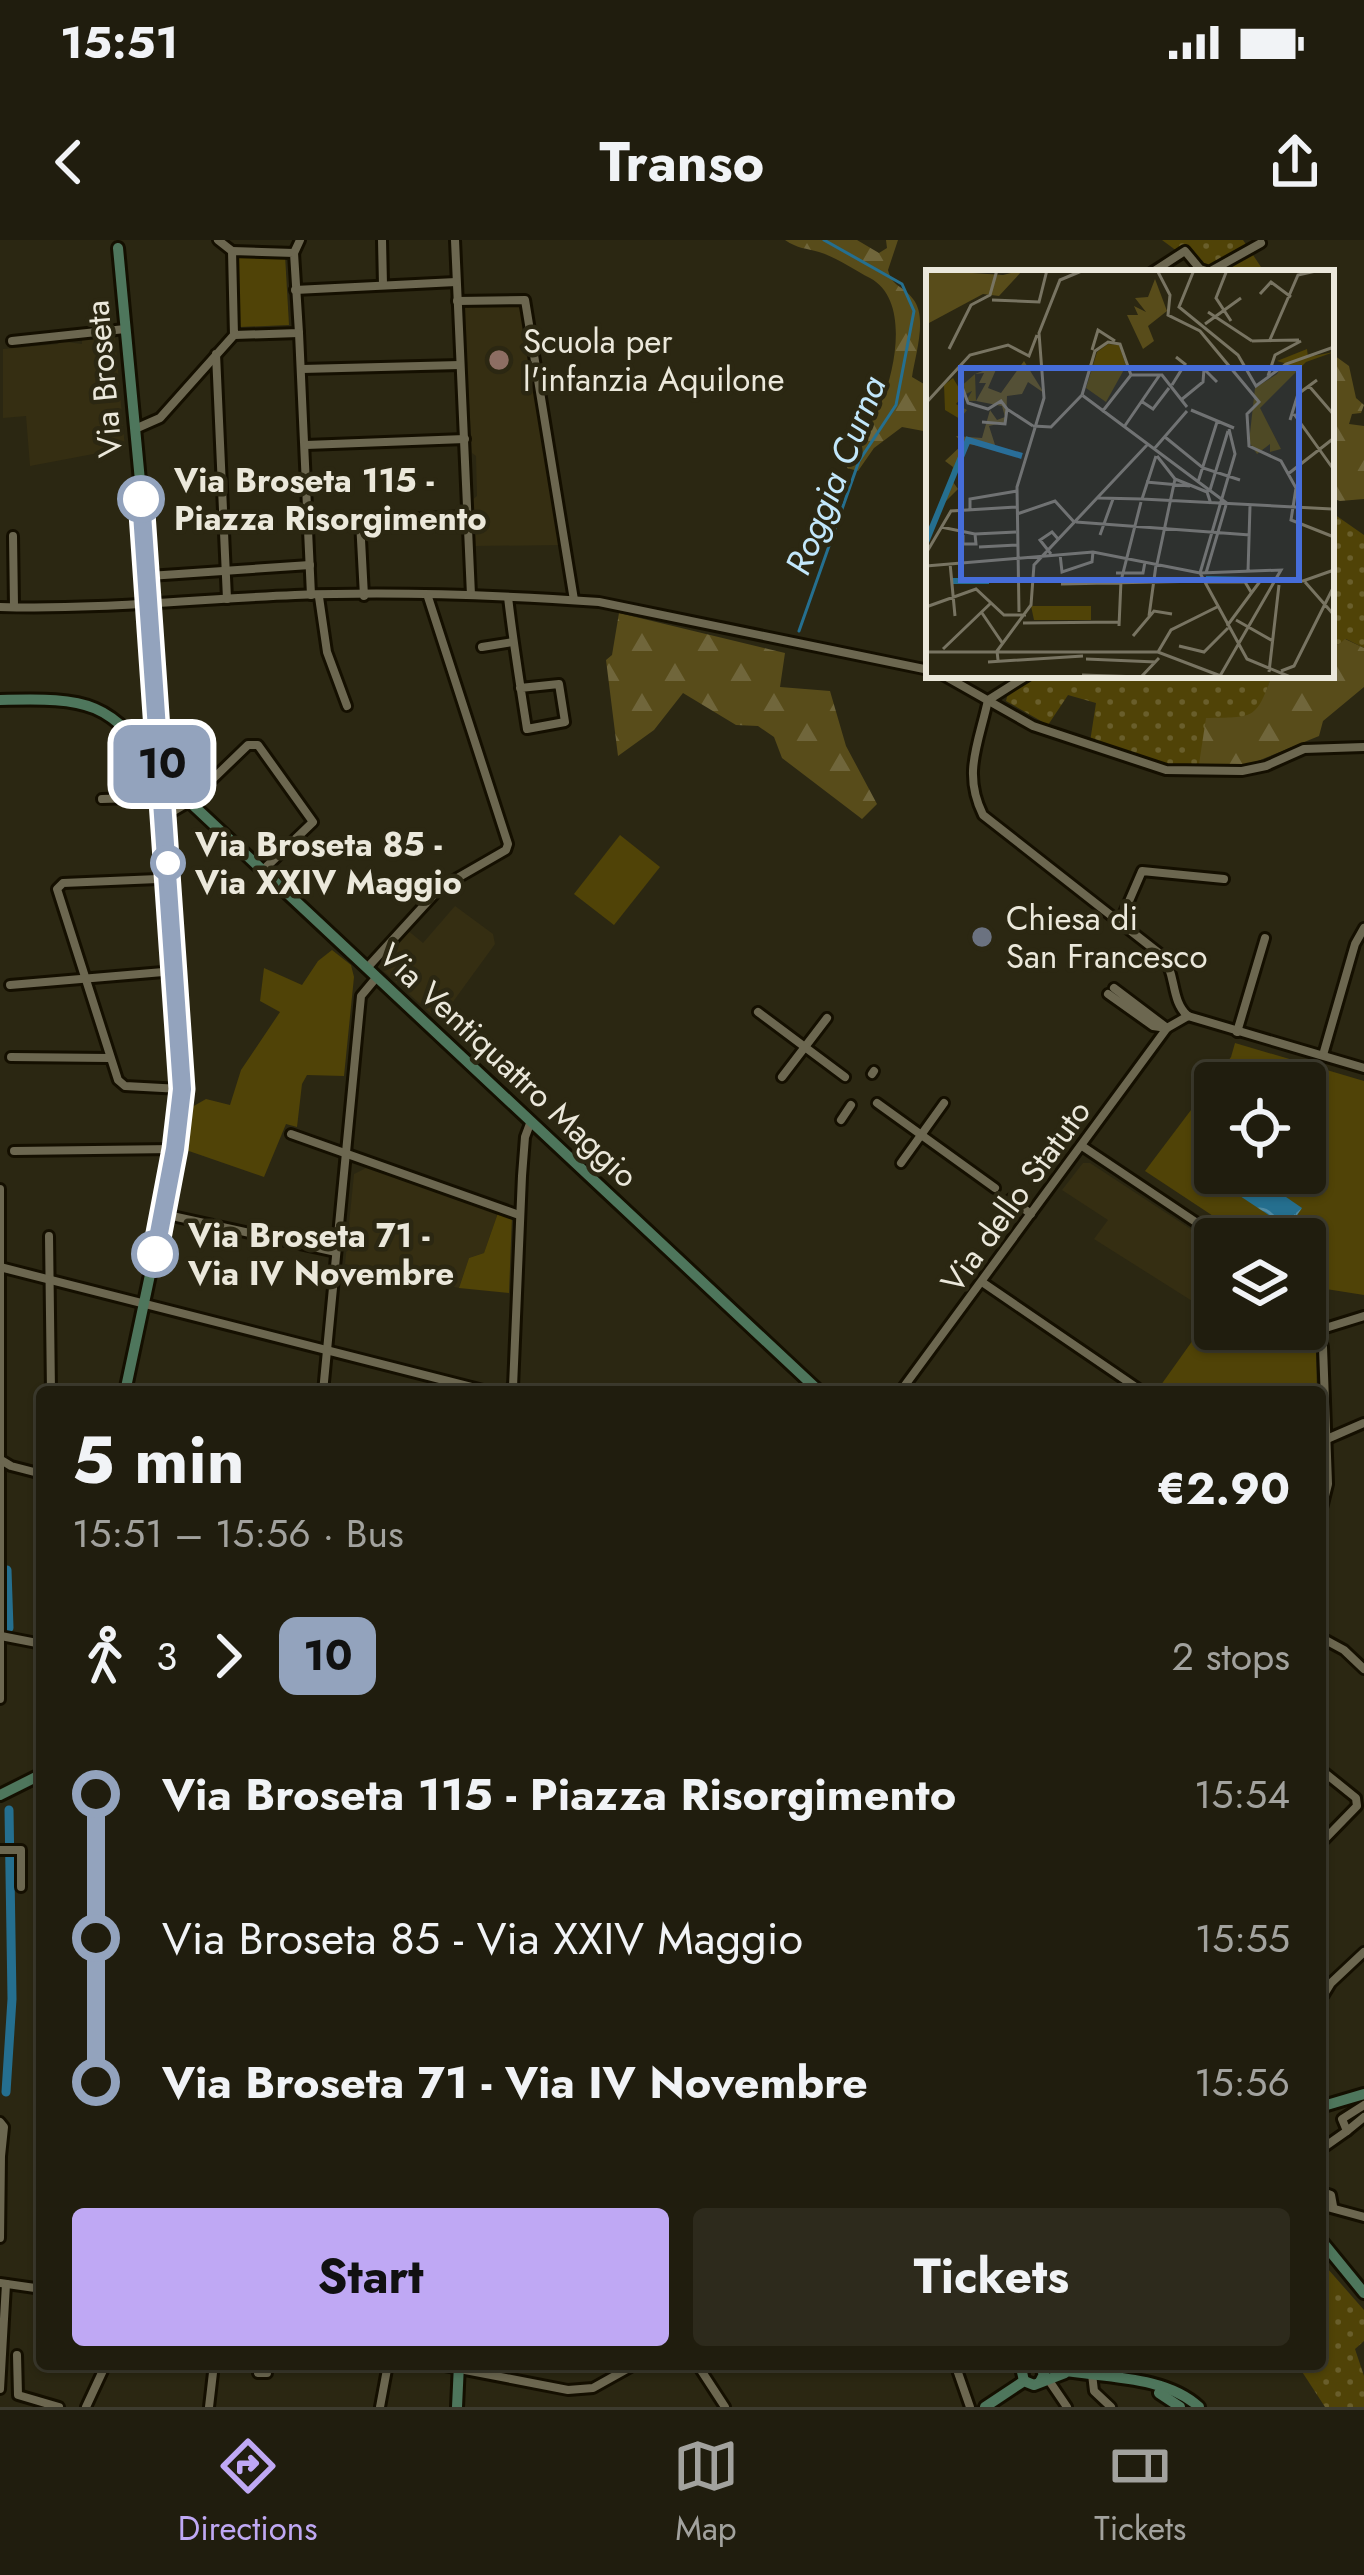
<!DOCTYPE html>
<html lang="en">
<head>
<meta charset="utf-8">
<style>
  body { margin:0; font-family:Jost,sans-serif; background:#2d2a1c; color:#f1f3f6; height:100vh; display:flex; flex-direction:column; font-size:45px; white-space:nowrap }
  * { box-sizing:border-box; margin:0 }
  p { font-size:39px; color:#a2a29e }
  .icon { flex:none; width:66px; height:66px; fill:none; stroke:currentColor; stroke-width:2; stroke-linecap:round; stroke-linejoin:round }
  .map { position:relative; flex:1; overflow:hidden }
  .panel { position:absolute; left:36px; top:1146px; width:1290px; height:984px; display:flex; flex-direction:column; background:#201d0e; border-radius:12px; box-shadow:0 3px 9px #0004,0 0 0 3px #3d3b2e }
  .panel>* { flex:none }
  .badge { padding:0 24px; border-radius:18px; font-size:42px; line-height:78px }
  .tools { position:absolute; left:1194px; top:822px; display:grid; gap:24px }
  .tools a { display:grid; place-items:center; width:132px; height:132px; border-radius:12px; background:#201d0e; box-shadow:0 3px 9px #0004,0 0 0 3px #3d3b2e; font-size:60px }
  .map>.badge { position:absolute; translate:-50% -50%; box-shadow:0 0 0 6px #fff }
  .legs { display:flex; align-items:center; gap:18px; height:132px; padding:0 36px; font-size:39px }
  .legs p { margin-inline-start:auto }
  .headline { display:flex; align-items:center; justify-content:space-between; height:204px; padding:0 36px }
  h1 { font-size:66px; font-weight:700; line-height:90px }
  .button { display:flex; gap:24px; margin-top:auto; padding:24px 36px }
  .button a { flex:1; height:138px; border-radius:12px; background:#bfa8f4; color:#111; font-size:48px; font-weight:700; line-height:138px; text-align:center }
  .button a+a { background:#2d2a1c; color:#f1f3f6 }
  ul { padding:0 36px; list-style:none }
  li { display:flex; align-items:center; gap:42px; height:144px; font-size:45px }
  li i { display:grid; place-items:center; width:18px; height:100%; margin:0 15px; background:currentColor }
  li i::after { content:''; width:30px; height:30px; margin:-15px; border:9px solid; border-radius:50%; background:#201d0e }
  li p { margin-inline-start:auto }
  li:first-child i { background:linear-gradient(#0000 50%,currentColor 0) }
  li:last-child i { background:linear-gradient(currentColor 50%,#0000 0) }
  .status { display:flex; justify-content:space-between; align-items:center; height:84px; padding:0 60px; background:#201d0e; direction:ltr }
  .status svg { height:33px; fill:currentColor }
  header { display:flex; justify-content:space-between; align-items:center; height:156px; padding:0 36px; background:#201d0e; font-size:54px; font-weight:700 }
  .menu { display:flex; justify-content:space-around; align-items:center; height:168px; border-top:3px solid #3d3b2e; background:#201d0e; font-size:33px; color:#a2a29e }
  .menu a { display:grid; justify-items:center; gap:6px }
  .menu .on { color:#bfa8f4 }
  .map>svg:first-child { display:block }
</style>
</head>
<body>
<div class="status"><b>15:51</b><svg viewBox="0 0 49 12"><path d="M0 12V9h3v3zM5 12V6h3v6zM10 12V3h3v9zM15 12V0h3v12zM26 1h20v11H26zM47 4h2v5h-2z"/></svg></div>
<header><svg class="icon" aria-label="back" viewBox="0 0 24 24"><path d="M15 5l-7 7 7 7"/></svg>Transo<svg class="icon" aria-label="share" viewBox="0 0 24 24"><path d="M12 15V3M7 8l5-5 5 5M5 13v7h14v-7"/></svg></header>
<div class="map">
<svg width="1364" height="2167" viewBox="0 0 1364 2167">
  <defs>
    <pattern id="grass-dots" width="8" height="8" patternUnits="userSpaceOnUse" patternTransform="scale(3)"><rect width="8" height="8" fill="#504307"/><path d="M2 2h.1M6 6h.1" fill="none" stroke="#695e2b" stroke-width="1.8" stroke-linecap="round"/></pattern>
    <pattern id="forest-firs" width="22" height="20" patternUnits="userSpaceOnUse" patternTransform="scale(3)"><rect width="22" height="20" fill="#584c1a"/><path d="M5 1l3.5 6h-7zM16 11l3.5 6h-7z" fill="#70663b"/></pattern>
    <pattern id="water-waves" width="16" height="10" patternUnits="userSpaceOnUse" patternTransform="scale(3)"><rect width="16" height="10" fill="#256f8f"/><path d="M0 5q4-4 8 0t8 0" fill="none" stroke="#4f8aa3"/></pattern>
  </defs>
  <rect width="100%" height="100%" fill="#2b2712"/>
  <g fill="#352e12">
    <path d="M522,63L565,305L474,306L472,260L477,256L476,216L472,213L463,66Z"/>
    <path d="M115,97L125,208L30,226L26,176L3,178V109L58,104L59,101L82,104V99Z"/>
    <path d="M455,666L493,694L495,704L439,781L376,724L406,689L423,703Z"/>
    <path d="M1083,923H1090L1215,1005V1062L1208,1071L1094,999L1108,980L1062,950Z"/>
    <path d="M366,928L499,970L484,1013L469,1018L459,1048L345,1024L354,934Z"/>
  </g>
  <g fill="url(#grass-dots)">
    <path d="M1162,0H1243L1265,33H1193L1185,17Z"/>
    <path d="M1331,272L1364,295V408L1346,399L1338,405L1331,399Z"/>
    <path d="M1033,435H1272L1260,470L1198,531L1169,527L1090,502L1096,463L1068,455L1048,485L1006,461L1008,453Z"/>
    <path d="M1320,2020L1364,2070V2101L1355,2109L1364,2136V2167H1325L1297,2124H1320Z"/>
  </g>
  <g fill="url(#forest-firs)">
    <path d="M785,0H857L879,13L887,8L886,0H898L888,30C892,47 904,46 913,59C928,77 915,116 912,137L929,147V192L902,187L874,208L858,231L847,228C856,203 873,185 882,161C896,127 909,59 870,38C854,30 836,17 819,12C806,8 798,9 785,0Z"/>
    <path d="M1331,113L1349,126L1356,158L1364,165L1361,173L1352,174L1349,184L1364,186V259L1340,261L1331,258Z"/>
    <path d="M619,373L785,413L780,447L830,451L846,506L877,564L862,579L782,518L774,497L758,486L736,485L683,453L654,490L618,516L606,420L612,415Z"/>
    <path d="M1331,399L1338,405L1345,399L1364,408V447L1323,481L1319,496L1238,529L1198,531L1206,478C1253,477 1256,481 1272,435H1331Z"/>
  </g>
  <g fill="#504307" fill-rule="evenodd">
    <path d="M285,15L289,85L240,87L237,18Z"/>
    <path d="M620,595L660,627L614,685L574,654Z"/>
    <path d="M332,710L351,725L354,737L344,836L307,835L302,844L297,887L286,884L264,937L186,910L192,867L206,859L230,865L241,830L280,772L260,761L264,728L302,745L318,721Z"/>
    <path d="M1235,803L1364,841V1055L1326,1049L1305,1037V999H1248L1145,931L1231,817ZM1215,843H1305V933H1215Z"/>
    <path d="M499,970L512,976L509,1053L459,1048L469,1018L484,1013Z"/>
    <path d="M1215,1069V1089H1305V1081L1316,1112L1317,1152H1156Z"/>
  </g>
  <path fill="url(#water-waves)" d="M1251,933L1302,968L1288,988L1237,954Z"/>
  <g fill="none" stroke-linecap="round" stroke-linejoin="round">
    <path stroke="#256f8f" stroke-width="3" d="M799,391L859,221L896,165L914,71L902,44L824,0"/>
    <g stroke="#256f8f" stroke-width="9">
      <path d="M7,1330L9,1388"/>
      <path d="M6,1852L12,1759L9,1570"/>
    </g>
    <g stroke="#140f00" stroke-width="14">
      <g id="street">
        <path d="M218,0L232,11"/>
        <path d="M382,0L383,45"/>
        <path d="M455,0L471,355"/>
        <path d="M232,11L294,13L299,93L234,95Z"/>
        <path d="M294,13L300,0"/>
        <path d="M1151,33L1185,11L1200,29L1209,32L1261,3"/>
        <path d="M295,50L456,42"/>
        <path d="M457,61L525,60L574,360"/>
        <path d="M299,93L311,355"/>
        <path d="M12,101L125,89"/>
        <path d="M216,114L227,359"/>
        <path d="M302,129L460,125"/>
        <path d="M135,189L160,178L234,95"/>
        <path d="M306,205L465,199"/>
        <path d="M360,281L364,356"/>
        <path d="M309,284L468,276"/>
        <path d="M13,296L14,366"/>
        <path d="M149,336L310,325"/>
        <path d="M319,357L327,412L347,466"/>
        <path d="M508,357C513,401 520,445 527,489L565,482L559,444L520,448"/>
        <path d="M0,367C98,370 197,359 295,355C396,351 499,355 599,362L929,430"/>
        <path d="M482,407L513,402"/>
        <path d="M943,435L1033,486L1166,530L1242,531L1266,526L1304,509L1364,507"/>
        <path d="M990,459L1028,435"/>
        <path d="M988,460C979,503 962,533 983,575L1164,717C1176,735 1171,762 1188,776"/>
        <path d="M102,559L164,557"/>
        <path d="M165,576L189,562L248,505H258L313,582L263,630"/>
        <path d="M168,635L158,639L63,643L57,649L118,840L125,846L181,849"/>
        <path d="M1120,682L1142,631L1224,639"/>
        <path d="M367,728L440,648L506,610L508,604L428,357"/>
        <path d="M10,745L175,731"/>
        <path d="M1108,754L1153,786L1167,788L1114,748"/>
        <path d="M758,772L845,837"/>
        <path d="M1188,776L1364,828"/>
        <path d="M1237,792L1265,698"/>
        <path d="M1323,815L1355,704L1364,688"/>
        <path d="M11,817L109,818"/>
        <path d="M872,834L874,831"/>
        <path d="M782,837L827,778"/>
        <path d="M877,863L995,948"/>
        <path d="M841,880L851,865"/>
        <path d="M291,894L519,975"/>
        <path d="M1082,906L1221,999"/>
        <path d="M14,911L174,909"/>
        <path d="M901,923L944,863"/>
        <path d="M0,949V1459"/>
        <path d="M1011,959L1031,974"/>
        <path d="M163,974L336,1012"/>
        <path d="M49,996L51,1152"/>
        <path d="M0,1027L491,1152"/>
        <path d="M982,1042L1143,1152"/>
        <path d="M1305,1064L1319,1090L1323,1107L1328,1244L1320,1276"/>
        <path d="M1319,1090L1364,1076"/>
        <path d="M513,1147L522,936L525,897L531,881"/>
        <path d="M323,1152L361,756L376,738"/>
        <path d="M503,1152L513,1147"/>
        <path d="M900,1152L1167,788L1188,776"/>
        <path d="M1327,1199L1364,1183"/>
        <path d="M1,1220L11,1226L42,1234"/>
        <path d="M1,1396L42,1404"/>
        <path d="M1320,1397L1344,1410L1364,1429"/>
        <path d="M1320,1529L1356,1558L1357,1566L1320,1604"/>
        <path d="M0,1610H21V1647"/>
        <path d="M1320,1761L1331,1743L1364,1712"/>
        <path d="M1364,1865L1342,1879L1347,1891L1364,1877"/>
        <path d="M0,1882L4,1887L1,1916L0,1998"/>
        <path d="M1320,1910L1347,1891"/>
        <path d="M1320,1951L1331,1955L1333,1966"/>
        <path d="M1320,1965L1364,1977"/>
        <path d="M0,2043L42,2049"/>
        <path d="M17,2115L18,2155L59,2167"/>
        <path d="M259,2124L258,2133H267"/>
        <path d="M434,2124L568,2150L593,2148L636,2124"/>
        <path d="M697,2124L725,2167"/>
        <path d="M955,2124L970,2167"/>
        <path d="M1092,2134L1094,2151L1111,2167"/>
        <path d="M1048,2139L1067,2167"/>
        <path d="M0,2149L6,2044"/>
        <path d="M86,2167L106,2124"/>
        <path d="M209,2167L214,2124"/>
        <path d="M380,2167L388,2124"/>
      </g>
    </g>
    <g stroke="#140f00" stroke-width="16">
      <g id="secondary">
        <path d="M118,8L149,336L181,849L167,955L125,1152"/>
        <path d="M0,460C89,458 110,459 163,537L820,1152"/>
        <path d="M0,1555L42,1534"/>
        <path d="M1320,1867L1364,1854"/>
        <path d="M1320,1999L1364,2053"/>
        <path d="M1024,2141L1022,2132L1028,2124"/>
        <path d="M1040,2142L1044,2134L1040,2126C1086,2139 1161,2131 1199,2167"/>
        <path d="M1159,2153L1180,2167"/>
        <path d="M457,2167L459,2124"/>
        <path d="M985,2167L1024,2141L1034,2145L1065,2133"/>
      </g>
    </g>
    <use href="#street" stroke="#6c6750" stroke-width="8"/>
    <use href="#secondary" stroke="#4e765c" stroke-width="10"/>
  </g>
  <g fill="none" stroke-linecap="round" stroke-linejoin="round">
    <g stroke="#fff" stroke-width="27">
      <path id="line-1" d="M141,259L182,849L175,909L155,1014"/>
    </g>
    <use href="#line-1" stroke="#93a3bd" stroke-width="18"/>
  </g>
  <circle fill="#8d6e63" stroke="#2b2712" stroke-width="4.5" cx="499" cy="120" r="12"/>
  <g fill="#fff" stroke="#93a3bd" stroke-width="6">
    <circle cx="141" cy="259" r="21"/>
    <circle cx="168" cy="623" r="15"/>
    <circle cx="155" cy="1014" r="21"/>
  </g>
  <circle fill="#6b7280" stroke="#2b2712" stroke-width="4.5" cx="982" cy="697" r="12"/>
  <g text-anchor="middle" stroke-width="9" stroke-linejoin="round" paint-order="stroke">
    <g font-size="33" fill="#ebe8db" stroke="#2b2712" text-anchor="start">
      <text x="523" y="113">Scuola per<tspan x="523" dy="38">l'infanzia Aquilone</tspan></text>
      <text x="1006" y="690">Chiesa di<tspan x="1006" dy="38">San Francesco</tspan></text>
    </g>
    <g font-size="33" fill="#ebe8db" stroke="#2b2712">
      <text transform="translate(103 139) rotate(-95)" y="12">Via Broseta</text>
      <text transform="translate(509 825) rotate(43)" y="12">Via Ventiquattro Maggio</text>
      <text transform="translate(1015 956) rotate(-54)" y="12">Via dello Statuto</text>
    </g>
    <g font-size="33" font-weight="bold" fill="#ebe8db" stroke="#2b2712" text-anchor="start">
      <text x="174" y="252">Via Broseta 115 -<tspan x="174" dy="38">Piazza Risorgimento</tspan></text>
      <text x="195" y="616">Via Broseta 85 -<tspan x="195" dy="38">Via XXIV Maggio</tspan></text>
      <text x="188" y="1007">Via Broseta 71 -<tspan x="188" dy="38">Via IV Novembre</tspan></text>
    </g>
    <g font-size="36" font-style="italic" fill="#c2e7fb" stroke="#2b2712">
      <text transform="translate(835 235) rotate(-68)" y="13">Roggia Curna</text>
    </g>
  </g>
  <g transform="translate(926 30)">
    <rect width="408" height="408" fill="#2b2712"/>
    <path d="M381,79L382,87L408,82L380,92L334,138L355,179L344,182V174L331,184L323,172L329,118L351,104L358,93L351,91ZM49,104L50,131H40L46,121L38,125L30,134L41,140L34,149L19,140L18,115L27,108L33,118Z" fill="#504307"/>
    <path d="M1,0L77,5L97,0L73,26L57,24L3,53ZM229,9L241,41L222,56L228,71L217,79L201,45H212L208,36L220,42L209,28L222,27ZM98,91L118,123L102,112L96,124L81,126L80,152L63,156L70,178L41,174L27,212L32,219L18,233L27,197L19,191L37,174L30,166L56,168L64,140L71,150L79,147L76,136L50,131L60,113H53L58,103L49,104L72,95L62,118L75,123Z" fill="#584c1a"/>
    <path d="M182,74L193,75L200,96L180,132L160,118L171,82ZM105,336H165V350H108Z" fill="#504307"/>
    <path fill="none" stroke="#256f8f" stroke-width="6" d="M0,272L42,170L96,186M280,309L324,310M25,311H63"/>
    <path fill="none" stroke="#787462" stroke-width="3" d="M231,0L244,25L242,45L274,61L333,132L321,144L323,176L355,191L370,218L365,250L408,267M268,0L253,37L312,85L330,116L360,94L408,77M301,0L290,28L305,51M334,24L345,12L365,27M66,30L113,32L121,0M282,42L326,71M279,54L315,28M326,71L373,70M343,72L372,5L390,1M23,79L45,35L64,25L71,0M166,80L172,60L189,71M205,105H236L261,137M342,106L349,85L375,71M35,114L42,133L62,139L75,131L81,139M246,115L259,94L250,87M383,116L408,145M156,125L302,234M156,125L169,81L182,72L194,74L205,105M255,130L277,112L278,99L291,112M215,131L227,139L243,118M0,133L44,85L82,75L103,86L111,65M265,140L308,158M176,142L205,105M368,144L408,200M364,150L372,124L391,110M56,152L79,154L81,139L107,156M107,156L125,157L156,125M198,157L233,106M239,167L277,198L314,210M228,179L261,141M231,186L249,209L281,222L285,234M362,204L408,168M220,212L264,216M272,212L291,152M284,220L302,161M172,228L216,229M216,229L406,239M216,229L230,186M44,239V229L91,221M91,244L129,231L149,253M150,252L324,265M15,257L49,264L50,274H37V265M49,264L90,262M174,265L187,229M53,277L91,275M2,280L25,241L90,237M125,284L114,270L126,262L133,270M134,284L136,302L166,292L167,282M24,293L29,346M231,294L249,209M0,296L167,282L274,303L355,300L294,406M322,302L324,236M190,303H217L219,292M274,303L309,184L303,159M274,303L321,389L367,408M280,303L300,235M328,311H377L408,300M278,312H319L325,322M379,312L408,345M135,314L278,311M0,337L50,319L78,345H100M93,342L91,217L118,128L113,63L134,10L158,0M56,343L77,374M223,346L230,295M310,350L347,371M97,353L194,352M193,356L195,311L215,232M301,356L335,310M207,366L228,341L246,344M253,376L278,382L302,358M17,379L66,332M0,382H232L300,408M232,382L245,360L291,337M160,389L230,392M72,390L71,381L105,335L108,295L221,175M62,392L157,386M355,401L368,396L408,316M343,402L353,315M156,405L215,407L233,388"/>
    <path fill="#466dd9" fill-opacity="0.15" stroke="#466dd9" stroke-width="6" d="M35,98H373V310H35Z"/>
    <rect width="408" height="408" fill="none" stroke="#ebe8db" stroke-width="6"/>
  </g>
</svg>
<div class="tools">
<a><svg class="icon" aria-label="locate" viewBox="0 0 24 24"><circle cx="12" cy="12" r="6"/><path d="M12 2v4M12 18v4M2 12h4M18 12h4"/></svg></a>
<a><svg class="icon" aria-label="layers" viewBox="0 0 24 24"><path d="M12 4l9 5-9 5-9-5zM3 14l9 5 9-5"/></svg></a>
</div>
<b class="badge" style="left:162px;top:524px;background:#93a3bd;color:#111">10</b>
<section class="panel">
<div class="headline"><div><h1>5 min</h1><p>15:51 – 15:56 · Bus</p></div><b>€2.90</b></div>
<div class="legs"><svg class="icon" aria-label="walk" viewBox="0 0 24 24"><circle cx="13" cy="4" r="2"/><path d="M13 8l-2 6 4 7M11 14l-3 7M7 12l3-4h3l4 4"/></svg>3<svg class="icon" aria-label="forward" viewBox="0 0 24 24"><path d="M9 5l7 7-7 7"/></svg><b class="badge" style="background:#93a3bd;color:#111">10</b><p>2 stops</p></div>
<ul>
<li><i style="color:#93a3bd"></i><b>Via Broseta 115 - Piazza Risorgimento</b><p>15:54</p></li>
<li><i style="color:#93a3bd"></i><span>Via Broseta 85 - Via XXIV Maggio</span><p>15:55</p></li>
<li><i style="color:#93a3bd"></i><b>Via Broseta 71 - Via IV Novembre</b><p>15:56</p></li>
</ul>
<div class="button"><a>Start</a><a>Tickets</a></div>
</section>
</div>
<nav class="menu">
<a class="on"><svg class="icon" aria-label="directions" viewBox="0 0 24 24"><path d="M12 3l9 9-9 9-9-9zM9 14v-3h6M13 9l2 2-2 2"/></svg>Directions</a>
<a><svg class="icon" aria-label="map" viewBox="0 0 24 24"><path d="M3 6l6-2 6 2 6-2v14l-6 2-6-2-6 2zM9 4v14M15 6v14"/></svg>Map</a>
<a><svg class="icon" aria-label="tickets" viewBox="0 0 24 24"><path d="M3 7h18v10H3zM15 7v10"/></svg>Tickets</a>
</nav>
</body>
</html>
